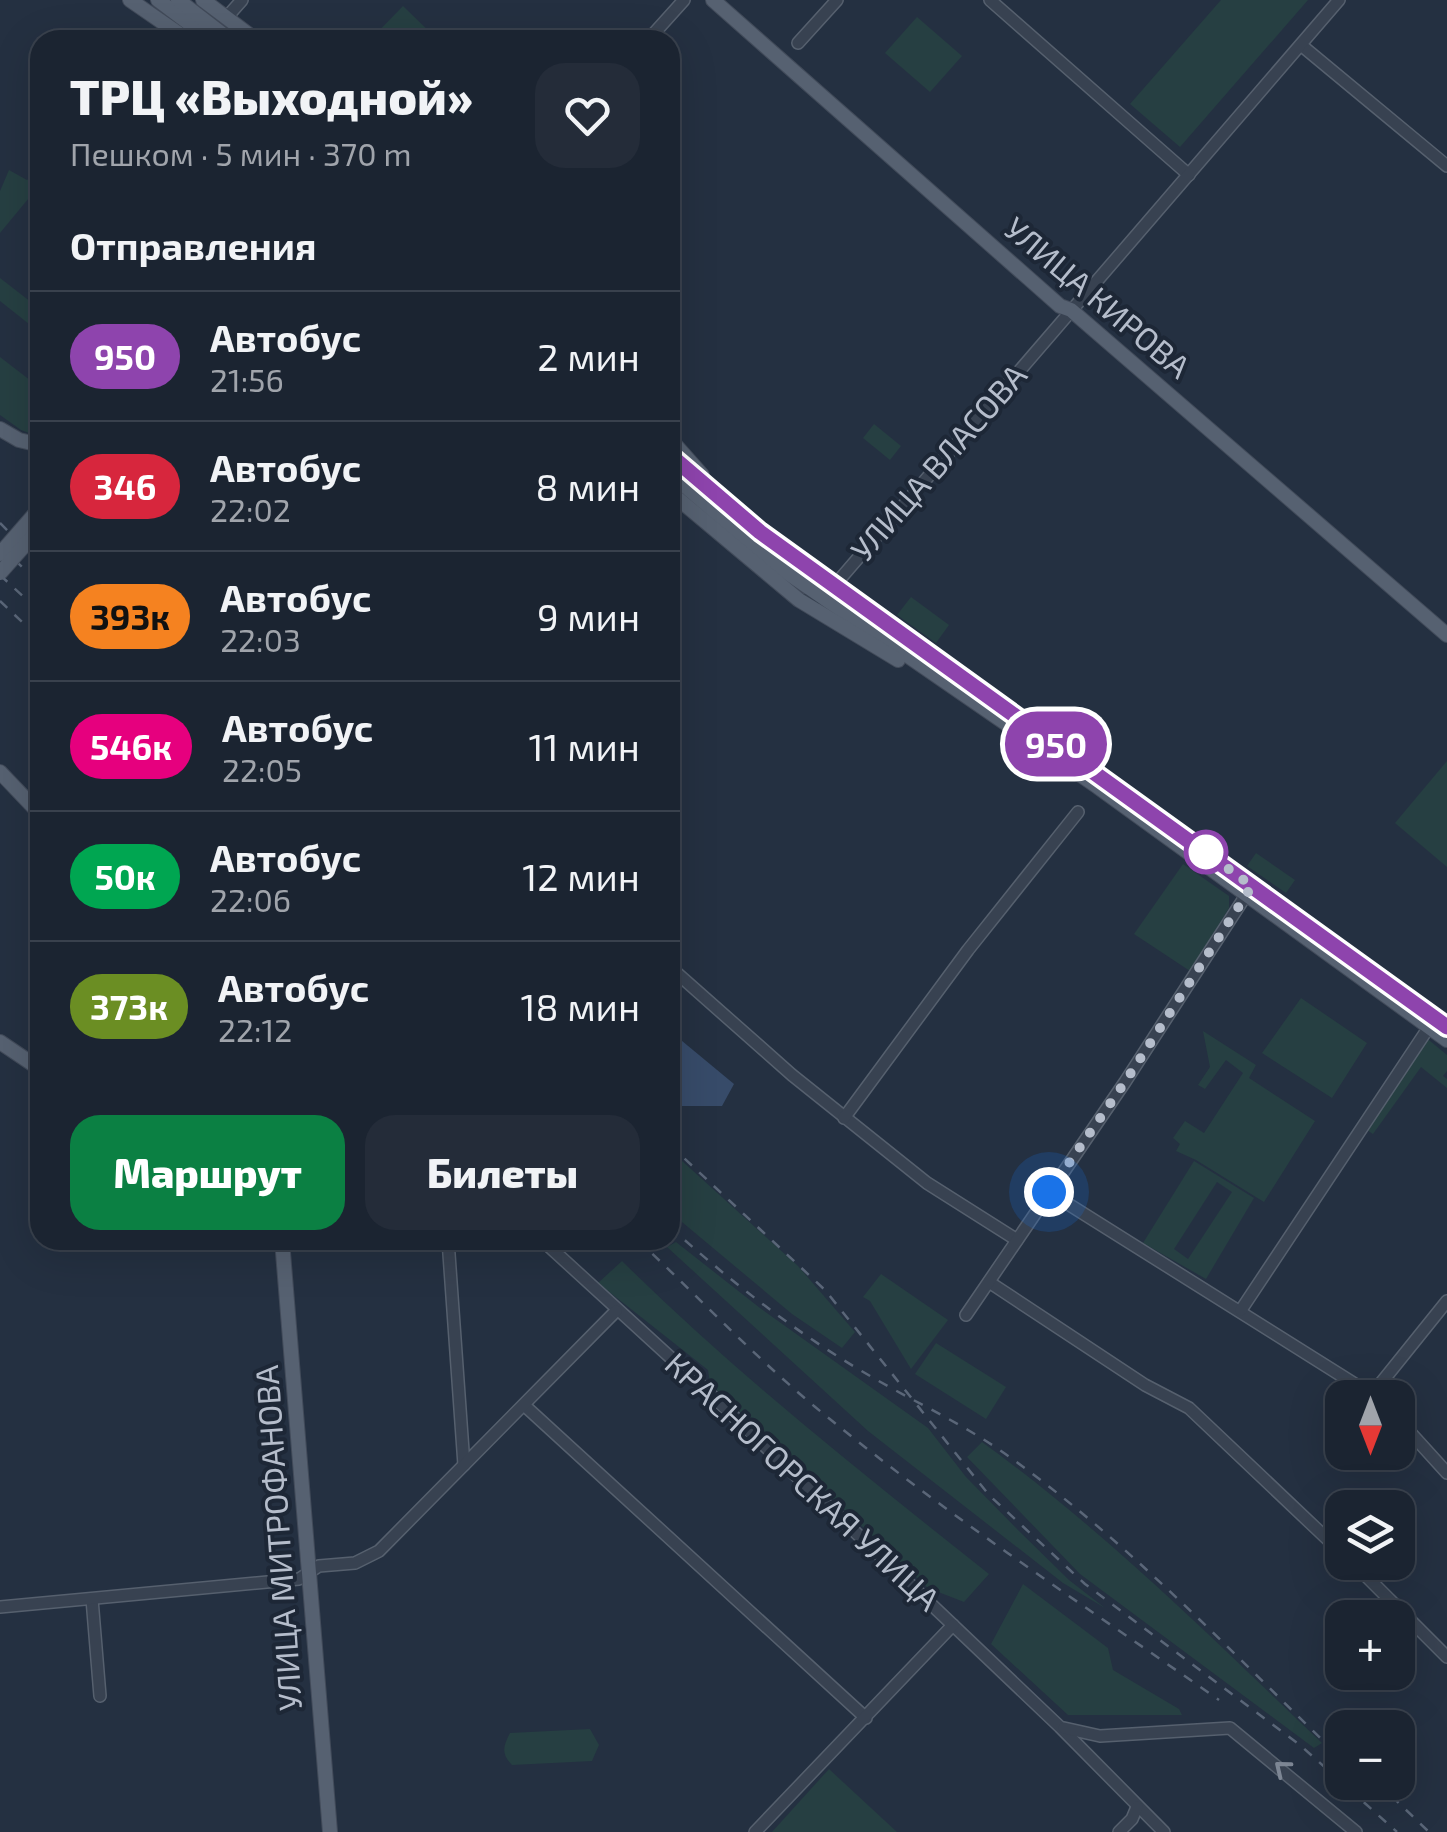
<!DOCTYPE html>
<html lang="ru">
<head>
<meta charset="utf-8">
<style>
  body { margin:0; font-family:"Exo 2",sans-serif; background:#242c39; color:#f1f3f6; height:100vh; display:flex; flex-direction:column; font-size:38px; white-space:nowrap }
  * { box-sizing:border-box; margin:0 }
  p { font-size:32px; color:#a0a4ab }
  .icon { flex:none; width:55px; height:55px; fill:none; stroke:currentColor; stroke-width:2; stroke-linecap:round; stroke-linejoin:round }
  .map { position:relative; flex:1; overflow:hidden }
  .details { position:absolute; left:30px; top:30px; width:650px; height:1220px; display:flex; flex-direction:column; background:#1b2431; border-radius:30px; box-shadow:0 10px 40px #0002,0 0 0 2px #39414d }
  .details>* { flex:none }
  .badge { padding:0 20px; border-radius:32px; font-size:35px; line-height:65px }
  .needle { width:65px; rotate:180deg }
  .buttons { position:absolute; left:1325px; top:1380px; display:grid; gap:20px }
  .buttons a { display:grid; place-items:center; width:90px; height:90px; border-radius:20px; background:#1b2431; box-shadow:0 10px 40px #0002,0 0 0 2px #39414d; font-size:50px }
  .you { position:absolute; width:50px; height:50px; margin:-25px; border:8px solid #fff; border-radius:50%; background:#1a73e8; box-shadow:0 0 0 15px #1a73e833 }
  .map>.badge { position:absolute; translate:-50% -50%; box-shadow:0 0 0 5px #fff }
  h2 { padding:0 40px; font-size:38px; line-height:90px }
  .round { display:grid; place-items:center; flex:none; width:105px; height:105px; border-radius:30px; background:#242c39 }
  .overview { display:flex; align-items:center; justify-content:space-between; height:170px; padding:0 40px }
  h1 { font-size:48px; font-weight:800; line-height:75px }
  .button { display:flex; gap:20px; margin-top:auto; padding:20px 40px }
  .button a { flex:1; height:115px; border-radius:30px; background:#0b8043; color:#fff; font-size:40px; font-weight:800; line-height:115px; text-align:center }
  .button a+a { background:#242c39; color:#f1f3f6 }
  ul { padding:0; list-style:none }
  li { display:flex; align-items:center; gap:30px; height:130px; padding:0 40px; border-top:2px solid #39414d }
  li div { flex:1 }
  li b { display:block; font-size:38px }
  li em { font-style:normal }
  li .badge { min-width:110px; font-weight:700; text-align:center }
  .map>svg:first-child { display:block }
</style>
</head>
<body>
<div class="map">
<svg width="1447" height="1832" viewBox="0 0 1447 1832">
  <rect width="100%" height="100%" fill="#243041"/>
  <g fill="#263f42" fill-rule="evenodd">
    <path d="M1221,0H1308L1180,147L1130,104Z"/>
    <path d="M403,6L438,40H370Z"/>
    <path d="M917,17L962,56L930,92L885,53Z"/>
    <path d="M9,170L27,180L33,174L40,178V188L38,187L0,233V191Z"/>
    <path d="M0,278L40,309L29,324L0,301Z"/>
    <path d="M0,357L35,384L29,393L40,402V437L21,430L0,415Z"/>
    <path d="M874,424L901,446L890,460L863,438Z"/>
    <path d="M911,597L949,625L936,643L897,615Z"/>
    <path d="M1447,761V867L1395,823Z"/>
    <path d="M1256,853L1295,880L1286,893L1247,866Z"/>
    <path d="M1183,864L1229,896V908L1190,971L1134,934Z"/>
    <path d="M1301,998L1367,1043L1332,1098L1262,1053Z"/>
    <path d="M1203,1031L1256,1065L1249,1078L1315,1121L1264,1202L1196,1160L1176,1151L1180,1144L1173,1138L1185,1121L1204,1133L1243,1073L1226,1060L1205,1089L1198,1085L1210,1067Z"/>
    <path d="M1424,1036L1447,1055V1071L1443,1076L1447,1079V1088L1421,1067L1373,1134L1364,1128Z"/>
    <path d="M670,1150L798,1266L855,1332L842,1348L792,1314L670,1212Z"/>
    <path d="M1194,1161L1254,1198L1206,1279L1143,1243ZM1217,1182L1232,1192L1188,1259L1174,1249Z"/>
    <path d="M676,1242L760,1308L928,1428L966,1477L1019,1531L1069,1580L1105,1608L1063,1583L868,1431L667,1247Z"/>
    <path d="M622,1261C736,1374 863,1474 989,1574L964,1602L928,1588L710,1384L708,1370L598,1283Z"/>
    <path d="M881,1274L948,1320L911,1369L870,1301L863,1297Z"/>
    <path d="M936,1343L1006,1387L986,1419L915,1374Z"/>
    <path d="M982,1442C1105,1531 1212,1638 1322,1743L1314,1748L1080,1574L967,1457Z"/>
    <path d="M1023,1584L1108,1648L1113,1670L1179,1709L1182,1715H1068L991,1644Z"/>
    <path d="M590,1729L599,1745L592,1761L512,1765C501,1754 503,1746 510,1733Z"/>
    <path d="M829,1769L830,1770L897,1832H772Z"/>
  </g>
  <path fill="#374b69" d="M670,1031L734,1084L722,1106H670Z"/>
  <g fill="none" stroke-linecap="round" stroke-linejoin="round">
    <g stroke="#56606e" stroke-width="14">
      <g id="minor">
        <path d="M990,0L1189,175"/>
        <path d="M227,17L242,0"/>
        <path d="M648,40L684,0"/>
        <path d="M798,43L837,0"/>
        <path d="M1301,45L1447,166"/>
        <path d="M799,600L821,598L834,586L1339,0"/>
        <path d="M670,967L792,1075L927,1183L1017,1240"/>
        <path d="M844,1118L968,950L1078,812"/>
        <path d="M1049,1192L1377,1398"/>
        <path d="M448,1240L464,1465"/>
        <path d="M542,1240L706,1390L1060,1727L1164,1832"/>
        <path d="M989,1282L1145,1385L1189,1408L1342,1553"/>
        <path d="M1241,1310L1429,1027"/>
        <path d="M966,1315L1125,1082L1250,889"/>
        <path d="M1373,1393L1447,1301"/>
        <path d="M525,1406L866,1718"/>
        <path d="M1398,1419L1447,1473"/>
        <path d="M1352,1562L1447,1657"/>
        <path d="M92,1599L100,1696"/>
        <path d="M0,1607L299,1579L319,1566L355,1563L379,1551L616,1311"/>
        <path d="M1064,1728L1100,1736L1230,1728L1356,1832"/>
        <path d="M755,1832L953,1625"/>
        <path d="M1119,1832L1132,1819L1137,1807"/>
      </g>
    </g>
    <g stroke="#424b5a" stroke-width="16">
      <g id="major">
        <path d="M130,0L188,40"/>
        <path d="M158,0L211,40"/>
        <path d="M178,0L230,40"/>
        <path d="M203,0L256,40"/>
        <path d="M713,0L1060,306L1071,310L1447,635"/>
        <path d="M0,429L19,440L40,445"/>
        <path d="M670,439L702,475"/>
        <path d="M670,455L759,532L1447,1027"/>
        <path d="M670,473L776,565L1098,787L1447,1040"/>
        <path d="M670,492L799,600L898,660"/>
        <path d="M0,772L40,814"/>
        <path d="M0,1042L40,1069"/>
        <path d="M282,1240L330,1832"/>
      </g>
    </g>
    <use href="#minor" stroke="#384251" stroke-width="11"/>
    <use href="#major" stroke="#566171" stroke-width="14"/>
    <g stroke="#5a6678" stroke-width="2.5" stroke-dasharray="10 10" stroke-linecap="butt">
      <path d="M0,523L40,563"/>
      <path d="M0,546L40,584"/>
      <path d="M0,575L40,612"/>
      <path d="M0,601L40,639"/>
      <path d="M670,1145L825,1290L989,1495L1085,1584L1300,1745L1397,1832"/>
      <path d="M670,1227C730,1281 795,1332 865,1373C910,1400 960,1422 1004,1453C1127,1540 1233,1654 1342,1759"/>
      <path d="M638,1240C696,1295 752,1354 814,1406C943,1513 1082,1604 1219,1700"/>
      <path d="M1377,1782L1429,1832"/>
    </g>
    <g stroke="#424b5a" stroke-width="16" stroke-linecap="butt">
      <g id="major-bridge">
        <path d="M0,554L40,508"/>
        <path d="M0,573L40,528"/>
      </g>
    </g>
    <use href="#major-bridge" stroke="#566171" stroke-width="14"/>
  </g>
  <defs><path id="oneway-chevron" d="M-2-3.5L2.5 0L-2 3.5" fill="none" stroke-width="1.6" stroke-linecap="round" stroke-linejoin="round" transform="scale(2.5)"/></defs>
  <use stroke="#7d8694" href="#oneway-chevron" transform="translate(1282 1768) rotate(-141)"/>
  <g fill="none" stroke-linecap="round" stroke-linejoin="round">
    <g stroke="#fff" stroke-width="22">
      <path id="line" d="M670,455L760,532L1447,1027"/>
    </g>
    <use href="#line" stroke="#8e44ad" stroke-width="15"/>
    <path stroke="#b5bdcb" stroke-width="10" stroke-dasharray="0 18" d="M1049,1192L1125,1082L1252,886L1197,846L1206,852"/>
  </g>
  <circle fill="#fff" stroke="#8e44ad" stroke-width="5" cx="1206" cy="852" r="20"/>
  <g text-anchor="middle" stroke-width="8" stroke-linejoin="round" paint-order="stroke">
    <g font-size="32" fill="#b5bdcb" stroke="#1d2736">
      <text transform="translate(1097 298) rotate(40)" y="11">УЛИЦА КИРОВА</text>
      <text transform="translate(939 463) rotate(-49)" y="11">УЛИЦА ВЛАСОВА</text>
      <text transform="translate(802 1482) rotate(43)" y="11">КРАСНОГОРСКАЯ УЛИЦА</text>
      <text transform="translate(279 1538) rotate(-94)" y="11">УЛИЦА МИТРОФАНОВА</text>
    </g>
  </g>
</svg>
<div class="buttons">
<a><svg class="needle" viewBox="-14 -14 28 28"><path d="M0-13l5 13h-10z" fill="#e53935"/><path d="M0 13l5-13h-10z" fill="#a0a4ab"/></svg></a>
<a><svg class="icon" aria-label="layers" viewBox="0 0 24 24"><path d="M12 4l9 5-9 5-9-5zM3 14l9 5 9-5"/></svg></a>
<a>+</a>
<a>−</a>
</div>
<div class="you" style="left:1049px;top:1192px"></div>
<b class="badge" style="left:1056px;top:744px;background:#8e44ad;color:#fff">950</b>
<section class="details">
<div class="overview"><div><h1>ТРЦ «Выходной»</h1><p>Пешком · 5 мин · 370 m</p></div><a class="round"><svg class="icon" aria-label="heart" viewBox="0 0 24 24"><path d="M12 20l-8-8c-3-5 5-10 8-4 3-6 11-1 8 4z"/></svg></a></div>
<h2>Отправления</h2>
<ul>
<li><span class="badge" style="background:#8e44ad;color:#fff">950</span><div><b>Автобус</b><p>21:56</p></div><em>2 мин</em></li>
<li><span class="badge" style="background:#d7263d;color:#fff">346</span><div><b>Автобус</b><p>22:02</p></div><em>8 мин</em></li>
<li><span class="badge" style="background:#f58220;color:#111">393к</span><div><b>Автобус</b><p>22:03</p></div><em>9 мин</em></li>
<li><span class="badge" style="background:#e6007e;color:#fff">546к</span><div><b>Автобус</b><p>22:05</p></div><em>11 мин</em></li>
<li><span class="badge" style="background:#00a651;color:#fff">50к</span><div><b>Автобус</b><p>22:06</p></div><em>12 мин</em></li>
<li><span class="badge" style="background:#6b8e23;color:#fff">373к</span><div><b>Автобус</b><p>22:12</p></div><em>18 мин</em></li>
</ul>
<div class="button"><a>Маршрут</a><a>Билеты</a></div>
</section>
</div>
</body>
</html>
